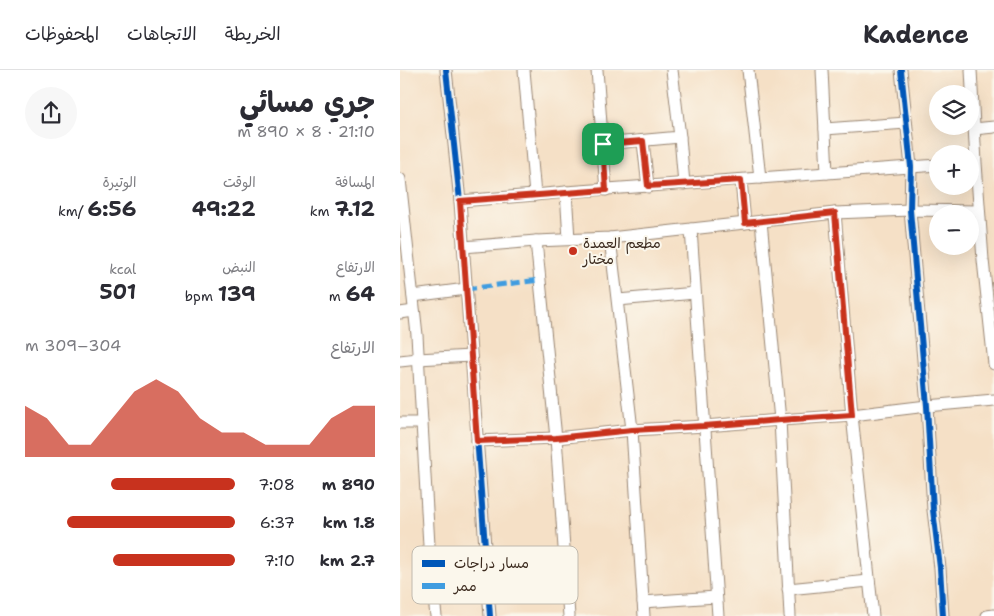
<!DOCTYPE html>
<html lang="ar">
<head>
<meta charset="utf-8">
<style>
	body { margin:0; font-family:"Shantell Sans","Playpen Sans Arabic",sans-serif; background:#f7f7f7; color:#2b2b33; direction:rtl; height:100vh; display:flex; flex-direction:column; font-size:19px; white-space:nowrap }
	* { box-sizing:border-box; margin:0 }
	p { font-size:16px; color:#7c7c81 }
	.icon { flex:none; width:28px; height:28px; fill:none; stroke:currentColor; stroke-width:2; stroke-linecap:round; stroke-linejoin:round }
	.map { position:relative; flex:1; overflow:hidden; direction:ltr }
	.details { display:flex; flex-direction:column; background:#fff; width:400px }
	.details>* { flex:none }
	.buttons { position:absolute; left:529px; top:15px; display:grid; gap:10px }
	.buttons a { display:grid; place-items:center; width:50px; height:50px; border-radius:50%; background:#fff; box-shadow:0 5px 20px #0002; font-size:25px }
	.pin { position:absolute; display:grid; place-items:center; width:42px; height:42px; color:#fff; margin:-21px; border-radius:10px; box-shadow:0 2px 8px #0006 }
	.round { display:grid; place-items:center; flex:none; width:52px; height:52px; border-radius:26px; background:#f7f7f7 }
	.head { display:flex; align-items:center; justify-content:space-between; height:85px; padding:0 25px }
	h1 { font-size:28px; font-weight:700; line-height:38px }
	.stats { display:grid; grid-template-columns:repeat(3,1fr); gap:8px; height:85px; padding:5px 25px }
	.stats div { display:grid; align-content:center }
	.stats b { font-size:21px; font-weight:700 }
	.stats small { font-size:14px; font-weight:400 }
	.stats p { font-size:14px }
	.chart { height:140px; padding:10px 25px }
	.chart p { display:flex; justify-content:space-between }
	.chart svg { width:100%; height:90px; margin-top:5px; fill:#c8321e; opacity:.7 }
	ul { padding:0 25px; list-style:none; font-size:16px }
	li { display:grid; grid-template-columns:80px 60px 1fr; align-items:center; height:38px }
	li i { height:12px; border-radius:6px; background:#c8321e }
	header { display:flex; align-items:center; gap:30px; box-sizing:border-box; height:70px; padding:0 25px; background:#fff; border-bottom:1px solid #e1e1e2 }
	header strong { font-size:24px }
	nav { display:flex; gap:28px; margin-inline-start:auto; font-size:18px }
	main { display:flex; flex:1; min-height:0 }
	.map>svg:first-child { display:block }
</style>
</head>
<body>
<header>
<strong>Kadence</strong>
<nav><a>الخريطة</a><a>الاتجاهات</a><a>المحفوظات</a></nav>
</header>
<main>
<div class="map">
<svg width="594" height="546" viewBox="0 0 594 546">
	<rect width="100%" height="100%" fill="#fbf7ec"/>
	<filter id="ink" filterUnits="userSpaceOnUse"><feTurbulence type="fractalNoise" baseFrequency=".02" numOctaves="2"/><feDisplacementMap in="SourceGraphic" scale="10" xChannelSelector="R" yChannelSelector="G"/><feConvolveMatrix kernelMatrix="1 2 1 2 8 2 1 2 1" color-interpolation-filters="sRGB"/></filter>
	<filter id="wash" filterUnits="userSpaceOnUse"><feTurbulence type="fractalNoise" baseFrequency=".0096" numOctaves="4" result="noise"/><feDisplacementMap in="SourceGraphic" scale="20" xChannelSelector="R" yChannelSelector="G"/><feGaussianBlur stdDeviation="1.12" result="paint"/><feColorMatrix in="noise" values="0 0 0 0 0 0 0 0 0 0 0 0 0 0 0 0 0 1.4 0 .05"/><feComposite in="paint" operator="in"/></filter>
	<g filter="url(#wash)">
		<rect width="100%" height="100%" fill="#f5e0c6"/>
	</g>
	<g filter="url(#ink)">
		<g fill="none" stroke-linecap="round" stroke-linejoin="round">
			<defs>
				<g id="minor">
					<polyline points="46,0 60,131 90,546"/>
					<polyline points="124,0 135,125 166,122 169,169"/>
					<polyline points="197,0 206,120"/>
					<polyline points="348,0 360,108"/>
					<polyline points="422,0 427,103 538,95"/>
					<polyline points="501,0 511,97 510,140 527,336 533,440 540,498 543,546"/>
					<polyline points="571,0 576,93 583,190 594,294"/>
					<polyline points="425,59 506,53"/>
					<polyline points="574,59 594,57"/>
					<polyline points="280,67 284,114"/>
					<polyline points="243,71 248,117"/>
					<polyline points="203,74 280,67 272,0"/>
					<polyline points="0,109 17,265 30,493 36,546"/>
					<polyline points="341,110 345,153"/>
					<polyline points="166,122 427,103"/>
					<polyline points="60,131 135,125"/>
					<polyline points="435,143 452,345 473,546"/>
					<polyline points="361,151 380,350 390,546"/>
					<polyline points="291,159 318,546"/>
					<polyline points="210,168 232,360 244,546"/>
					<polyline points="136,171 156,368 169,546"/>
					<polyline points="63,177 136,171 210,168 435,143 510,140 579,141"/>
					<polyline points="13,226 66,219"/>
					<polyline points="218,230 295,223"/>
					<polyline points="0,243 14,241"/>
					<polyline points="0,291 18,289 71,286"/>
					<polyline points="0,353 22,353"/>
					<polyline points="77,371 156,368 232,360 305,356 380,350 452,345 527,336 594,330"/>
					<polyline points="30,493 86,486"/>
					<polyline points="388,519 469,511"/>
					<polyline points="89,524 167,517"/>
					<polyline points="243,532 316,527"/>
					<polyline points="587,546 594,545"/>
				</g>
			</defs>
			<use href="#minor" stroke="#988572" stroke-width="13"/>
			<use href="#minor" stroke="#fff" stroke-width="11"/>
			<polyline stroke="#3f9ce0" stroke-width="5" stroke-dasharray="10 5" stroke-linecap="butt" points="66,219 139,210"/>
			<defs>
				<g id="cycleway">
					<polyline points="46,0 60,131 90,546"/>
					<polyline points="501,0 511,97 510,140 527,336 533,440 540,498 543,546"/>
				</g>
			</defs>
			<use href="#cycleway" stroke="#fbf7ec" stroke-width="9"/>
			<use href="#cycleway" stroke="#0057b8" stroke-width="6"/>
		</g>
	</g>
	<g fill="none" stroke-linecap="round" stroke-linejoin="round" filter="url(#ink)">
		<defs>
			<polygon id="route" points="243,71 248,116 341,110 345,153 435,143 452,345 380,350 304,356 232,360 156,368 77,371 60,131 206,120 203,74"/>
		</defs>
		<use href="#route" stroke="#fff" stroke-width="10"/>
		<use href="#route" stroke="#c8321e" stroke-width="6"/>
	</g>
	<circle fill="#c8321e" stroke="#fbf7ec" stroke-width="2" cx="173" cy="181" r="5"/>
	<g text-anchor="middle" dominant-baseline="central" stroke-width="4" stroke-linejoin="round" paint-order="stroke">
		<g font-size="14" fill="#3b2a1e" stroke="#fbf7ec" text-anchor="start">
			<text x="183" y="173">مطعم العمدة<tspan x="183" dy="16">مختار</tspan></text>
		</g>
	</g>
	<rect x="12" y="476" width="166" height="58" rx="8" fill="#fbf7ec" stroke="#c1baae" stroke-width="1"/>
	<rect x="22" y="490" width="23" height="7" fill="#0057b8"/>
	<rect x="22" y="513" width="23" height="6" fill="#3f9ce0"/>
	<g font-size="14" fill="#3b2a1e">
		<text x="54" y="498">مسار دراجات</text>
		<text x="54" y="521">ممر</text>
	</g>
</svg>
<div class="buttons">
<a><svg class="icon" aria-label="layers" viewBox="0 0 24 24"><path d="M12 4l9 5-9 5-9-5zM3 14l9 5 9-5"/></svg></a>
<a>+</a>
<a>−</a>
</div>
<div class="pin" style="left:203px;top:74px;background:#1e9e55"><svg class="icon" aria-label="arrive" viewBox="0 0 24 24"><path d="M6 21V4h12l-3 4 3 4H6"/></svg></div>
</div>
<section class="details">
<div class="head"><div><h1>جري مسائي</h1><p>21:10 · 8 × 890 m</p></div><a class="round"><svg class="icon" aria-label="share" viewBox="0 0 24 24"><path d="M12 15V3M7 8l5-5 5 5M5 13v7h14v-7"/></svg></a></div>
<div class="stats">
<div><p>المسافة</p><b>7.12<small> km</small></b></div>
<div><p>الوقت</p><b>49:22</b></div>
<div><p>الوتيرة</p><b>6:56<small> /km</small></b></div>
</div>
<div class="stats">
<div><p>الارتفاع</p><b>64<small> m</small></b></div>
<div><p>النبض</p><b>139<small> bpm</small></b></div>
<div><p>kcal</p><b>501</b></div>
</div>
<div class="chart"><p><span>الارتفاع</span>304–309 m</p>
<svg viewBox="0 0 160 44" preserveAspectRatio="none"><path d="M0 44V19L10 25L20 38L30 38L40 25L50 12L60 6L70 12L80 25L90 32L100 32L110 38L120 38L130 38L140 25L150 19L160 19V44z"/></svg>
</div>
<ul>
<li><b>890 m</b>7:08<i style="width:59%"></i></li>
<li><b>1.8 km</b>6:37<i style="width:80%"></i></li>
<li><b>2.7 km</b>7:10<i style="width:58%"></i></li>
</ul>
</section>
</main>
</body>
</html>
